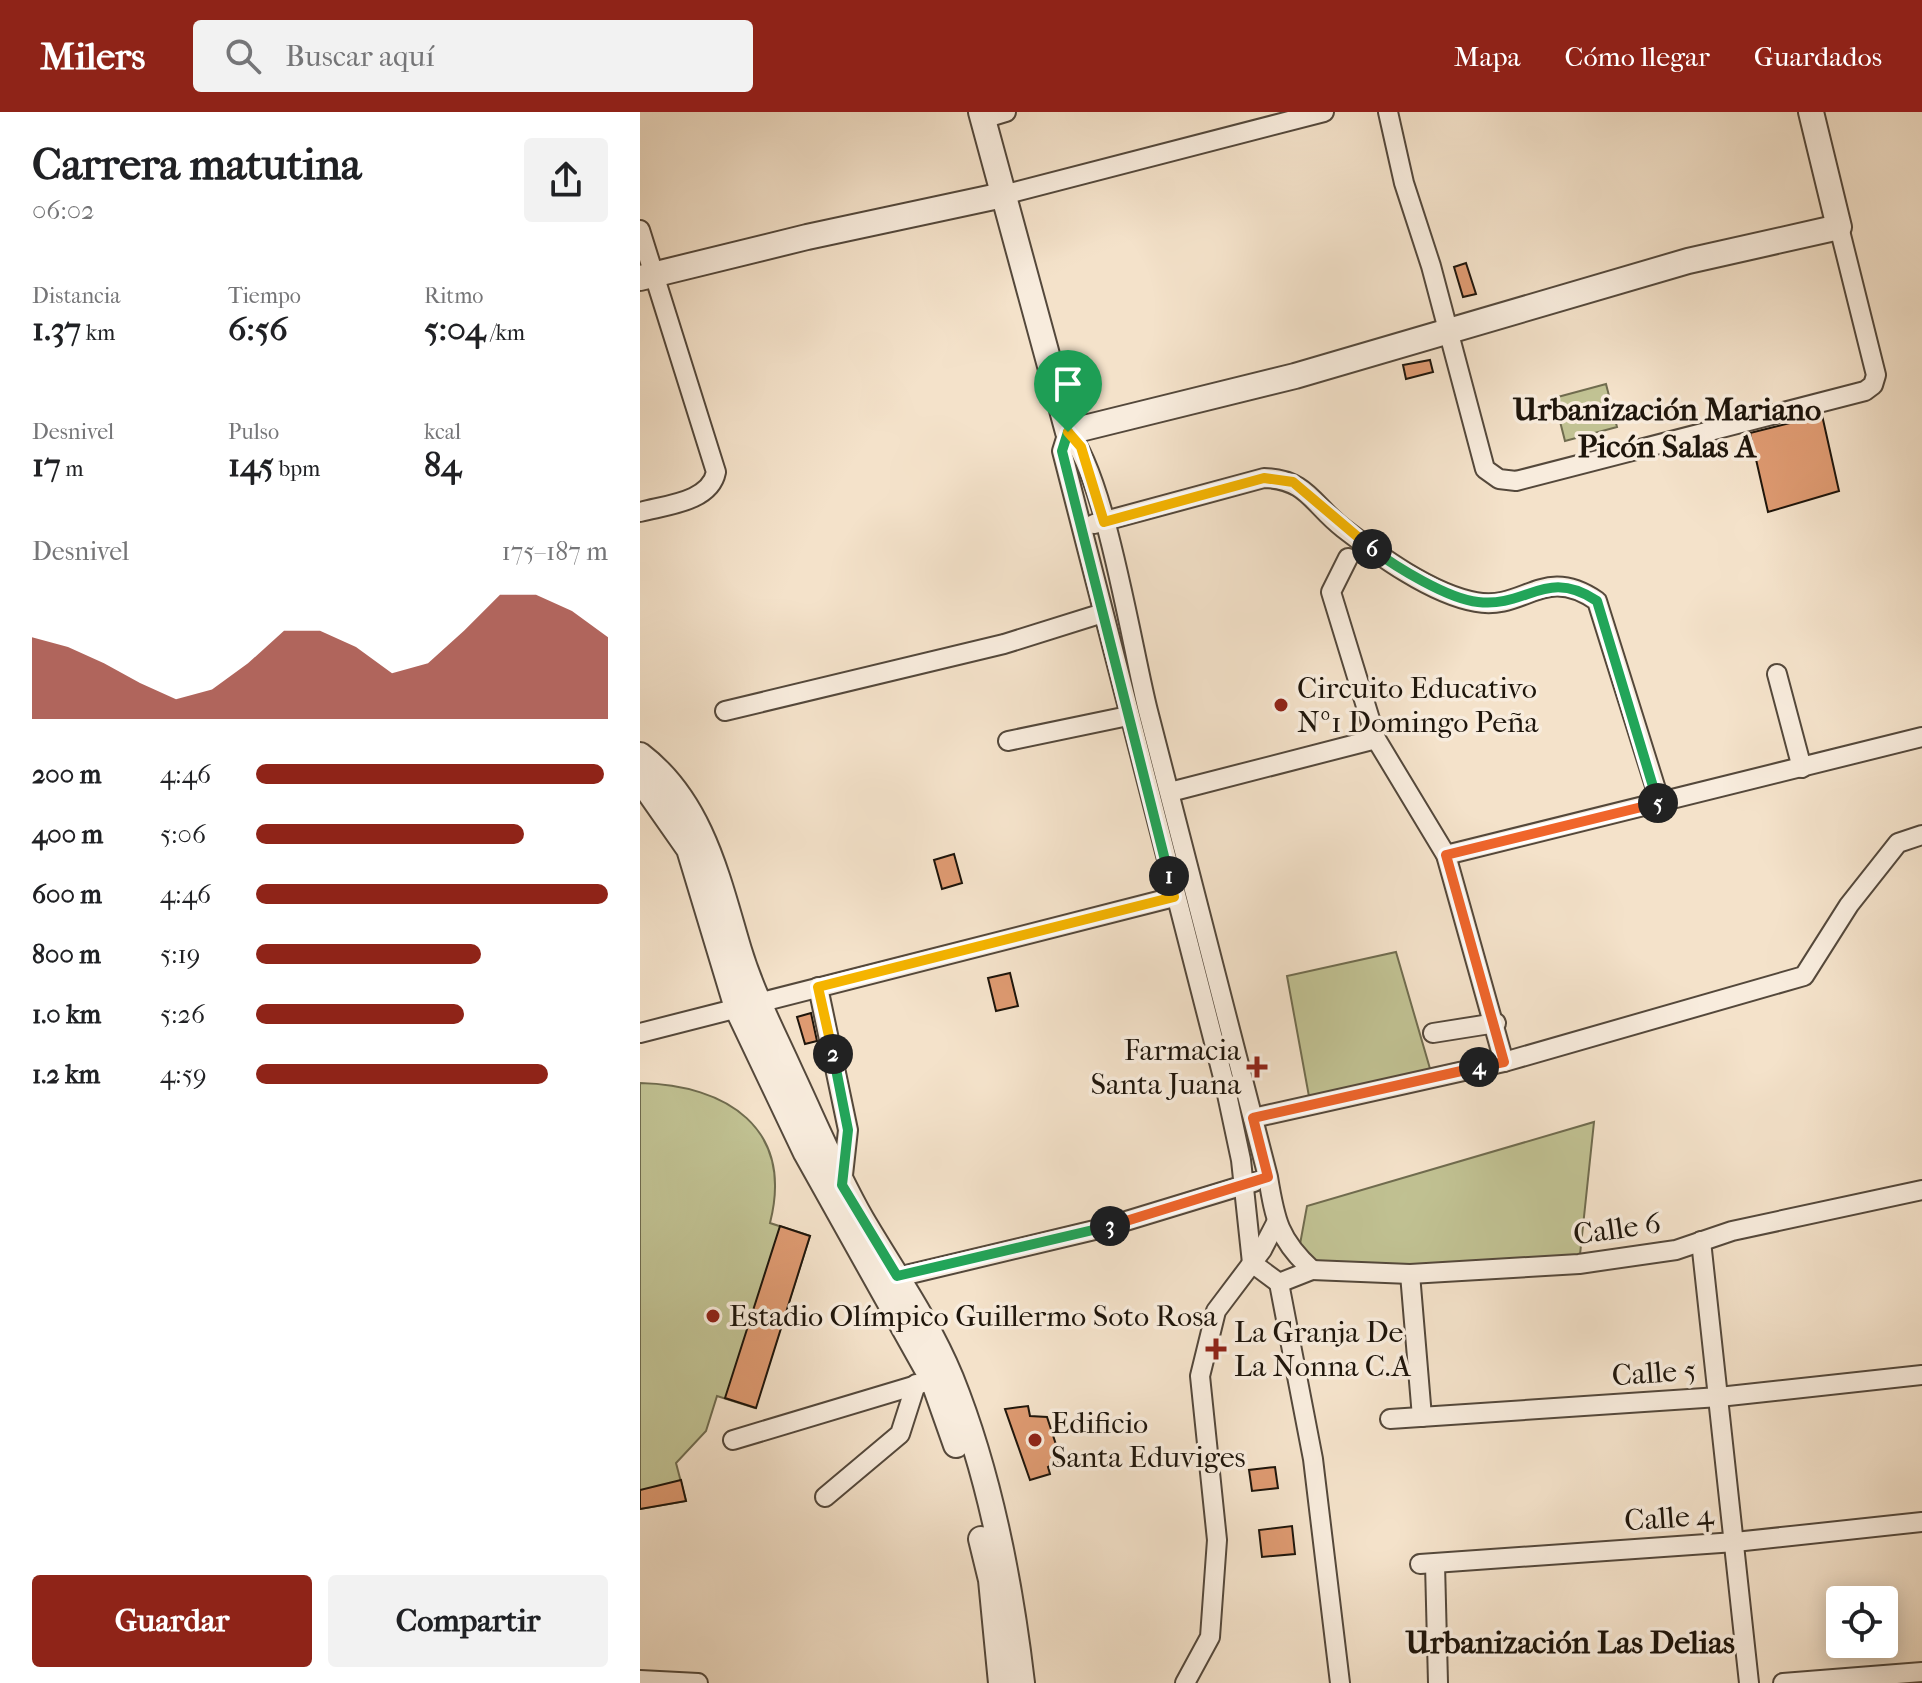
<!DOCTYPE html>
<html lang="es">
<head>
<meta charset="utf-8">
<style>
	body { margin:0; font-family:"IM FELL French Canon",serif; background:#f2f2f2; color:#202124; height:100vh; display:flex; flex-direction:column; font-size:30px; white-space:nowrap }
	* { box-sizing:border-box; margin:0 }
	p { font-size:26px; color:#757577 }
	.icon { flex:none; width:44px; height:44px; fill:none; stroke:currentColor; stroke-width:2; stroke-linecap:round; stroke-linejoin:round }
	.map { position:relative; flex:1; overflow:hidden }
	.details { display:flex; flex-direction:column; background:#fff; width:640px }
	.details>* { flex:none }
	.buttons { position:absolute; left:1186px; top:1474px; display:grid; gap:16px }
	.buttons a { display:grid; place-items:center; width:72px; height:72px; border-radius:8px; background:#fff; box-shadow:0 4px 20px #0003; font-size:40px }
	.pin { position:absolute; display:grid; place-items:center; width:68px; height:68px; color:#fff; margin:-82px -34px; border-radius:50% 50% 50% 0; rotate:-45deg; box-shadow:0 0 8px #0007 }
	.pin .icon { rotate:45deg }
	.km { position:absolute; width:40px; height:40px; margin:-20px; border-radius:50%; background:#222; color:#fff; font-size:22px; line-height:40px; text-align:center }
	.round { display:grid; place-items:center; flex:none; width:84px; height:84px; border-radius:8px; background:#f2f2f2 }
	.head { display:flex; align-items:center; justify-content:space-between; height:136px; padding:0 32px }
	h1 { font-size:44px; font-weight:700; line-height:60px }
	.stats { display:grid; grid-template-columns:repeat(3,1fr); gap:12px; height:136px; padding:8px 32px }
	.stats div { display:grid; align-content:center }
	.stats b { font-size:34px; font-weight:700 }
	.stats small { font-size:22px; font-weight:400 }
	.stats p { font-size:22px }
	.chart { height:224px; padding:16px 32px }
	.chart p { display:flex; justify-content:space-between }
	.chart svg { width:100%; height:144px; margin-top:8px; fill:#8f2418; opacity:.7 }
	.button { display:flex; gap:16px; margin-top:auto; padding:16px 32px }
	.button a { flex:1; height:92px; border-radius:8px; background:#8f2418; color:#fff; font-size:32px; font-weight:700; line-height:92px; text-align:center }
	.button a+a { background:#f2f2f2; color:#202124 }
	ul { padding:0 32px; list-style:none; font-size:26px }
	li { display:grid; grid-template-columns:128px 96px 1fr; align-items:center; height:60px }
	li i { height:20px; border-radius:10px; background:#8f2418 }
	header { display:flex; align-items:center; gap:48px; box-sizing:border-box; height:112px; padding:0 40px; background:#8f2418; color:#fff }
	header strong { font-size:38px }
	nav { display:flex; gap:44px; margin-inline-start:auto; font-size:28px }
	.search { width:560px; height:72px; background:#f2f2f2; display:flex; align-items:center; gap:20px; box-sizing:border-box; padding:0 28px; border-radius:8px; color:#757577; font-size:30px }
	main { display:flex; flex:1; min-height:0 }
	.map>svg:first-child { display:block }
</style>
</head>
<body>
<header>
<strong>Milers</strong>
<div class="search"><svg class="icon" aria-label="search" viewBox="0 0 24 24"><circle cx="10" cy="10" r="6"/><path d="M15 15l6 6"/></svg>Buscar aquí</div>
<nav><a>Mapa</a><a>Cómo llegar</a><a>Guardados</a></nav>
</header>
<main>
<section class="details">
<div class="head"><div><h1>Carrera matutina</h1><p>06:02</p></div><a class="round"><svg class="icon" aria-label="share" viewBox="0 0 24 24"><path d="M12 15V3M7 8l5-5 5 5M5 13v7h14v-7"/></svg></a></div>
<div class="stats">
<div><p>Distancia</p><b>1.37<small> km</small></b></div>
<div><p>Tiempo</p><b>6:56</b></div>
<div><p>Ritmo</p><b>5:04<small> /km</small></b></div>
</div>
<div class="stats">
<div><p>Desnivel</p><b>17<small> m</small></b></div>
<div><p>Pulso</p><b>145<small> bpm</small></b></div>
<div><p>kcal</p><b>84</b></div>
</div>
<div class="chart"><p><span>Desnivel</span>175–187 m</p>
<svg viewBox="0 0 160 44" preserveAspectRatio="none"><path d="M0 44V19L10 22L20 27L30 33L40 38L50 35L60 27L70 17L80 17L90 22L100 30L110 27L120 17L130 6L140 6L150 11L160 19V44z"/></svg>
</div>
<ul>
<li><b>200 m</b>4:46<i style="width:99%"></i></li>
<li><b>400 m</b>5:06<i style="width:76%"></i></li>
<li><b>600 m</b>4:46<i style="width:100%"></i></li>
<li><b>800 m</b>5:19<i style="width:64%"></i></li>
<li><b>1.0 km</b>5:26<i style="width:59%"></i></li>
<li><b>1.2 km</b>4:59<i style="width:83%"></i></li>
</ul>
<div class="button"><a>Guardar</a><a>Compartir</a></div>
</section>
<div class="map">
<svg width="1282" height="1571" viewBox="0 0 1282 1571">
	<rect width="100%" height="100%" fill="#f4e2ca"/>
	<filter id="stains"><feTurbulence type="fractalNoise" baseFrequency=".0025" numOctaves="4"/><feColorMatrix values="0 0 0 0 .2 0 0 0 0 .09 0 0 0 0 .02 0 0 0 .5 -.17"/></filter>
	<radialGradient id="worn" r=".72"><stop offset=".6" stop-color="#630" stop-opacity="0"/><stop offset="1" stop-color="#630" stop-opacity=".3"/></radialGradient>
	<g fill="#c1c293" stroke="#706c4f" stroke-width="2">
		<polygon points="966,272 977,315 925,329 914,286"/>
		<polygon points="756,840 791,960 670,990 647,864"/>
		<path d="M0,971C87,973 154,1016 130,1111L170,1124L115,1296L77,1284L66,1319L36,1351L46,1389L0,1397Z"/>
		<polygon points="954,1010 939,1152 656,1154 667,1094"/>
	</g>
	<g fill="#de9a71" stroke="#1e150b" stroke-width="2">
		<polygon points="826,151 836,182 823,185 814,155"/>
		<polygon points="790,248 793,260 766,267 763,253"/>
		<polygon points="1182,303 1199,379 1128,400 1110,321"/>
		<polygon points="314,742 322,771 302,777 294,748"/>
		<polygon points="370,861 378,894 356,899 348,866"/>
		<polygon points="171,901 177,929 165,932 157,905"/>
		<polygon points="140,1114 170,1124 116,1296 85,1286"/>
		<polygon points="388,1294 390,1304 407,1305 421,1348 408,1355 410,1362 390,1368 365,1297"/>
		<polygon points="635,1355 638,1376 612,1379 609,1358"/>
		<polygon points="41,1368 46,1389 0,1397 0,1378"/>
		<polygon points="652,1414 655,1442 622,1445 619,1418"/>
	</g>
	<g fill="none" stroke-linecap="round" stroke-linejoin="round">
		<defs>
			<g id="minor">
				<polyline points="748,0 764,71 791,154 845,357 859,367 876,369 1225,279 1233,273 1236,263 1199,115"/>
				<polyline points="343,7 366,0"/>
				<polyline points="363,83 684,0"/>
				<path d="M0,118L76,360C70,390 26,393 0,400"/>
				<polyline points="428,320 422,339 585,973 601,1048 612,1151 639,1171 672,1158"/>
				<path d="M428,320C465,362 492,536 508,599C547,755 588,910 628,1065C635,1108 639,1128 672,1158"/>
				<path d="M454,412L624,366C667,367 673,393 703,416C738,443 791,482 836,490C885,499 903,452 957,489L1020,690"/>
				<polyline points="708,446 691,480 736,627 806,743 864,950"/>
				<polyline points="1137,562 1162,656"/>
				<polyline points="85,599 364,532 463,501"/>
				<polyline points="368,629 488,604"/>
				<polyline points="530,680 736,627"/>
				<polyline points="806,743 1282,625"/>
				<polyline points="178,875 208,1018 202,1072"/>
				<polyline points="0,921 534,785"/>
				<polyline points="793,921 856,911"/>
				<polyline points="613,1006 864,950 1164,864 1209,793 1258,731 1282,723"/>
				<polyline points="1061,1129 1109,1571"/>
				<polyline points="672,1158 770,1162 939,1152 1036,1138 1092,1119 1282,1078"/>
				<polyline points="770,1162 782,1305"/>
				<polyline points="245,1168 463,1116 614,1070"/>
				<polyline points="639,1171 673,1347 700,1571"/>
				<polyline points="750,1307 1079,1285 1282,1263"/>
				<polyline points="93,1328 293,1268"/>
				<polyline points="185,1385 260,1322 276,1272"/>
				<polyline points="780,1452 1095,1430 1282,1410"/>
				<polyline points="795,1452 798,1571"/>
				<polyline points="0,1568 58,1571"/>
				<polyline points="545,1571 570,1525 577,1428 560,1264 576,1199 622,1138 636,1111"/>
				<polyline points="1143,1571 1282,1560"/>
			</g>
			<g id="tertiary">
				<polyline points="341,0 428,320 655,264 1048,149 1199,115 1171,0"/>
				<polyline points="0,166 167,125 363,83"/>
				<path d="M0,643C62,690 78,768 99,838C112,881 133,921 151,961C174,1010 195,1061 222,1108C252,1159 288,1210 311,1266C350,1363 370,1468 382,1571"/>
				<polyline points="0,667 49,737 97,896 166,1041 293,1268 316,1333"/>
				<polyline points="341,1427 351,1468 361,1571"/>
			</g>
		</defs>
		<use href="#minor" stroke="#54483b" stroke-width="22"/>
		<use href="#tertiary" stroke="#54483b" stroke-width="28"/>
		<use href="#minor" stroke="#f8ecdd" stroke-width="18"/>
		<use href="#tertiary" stroke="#f8ecdd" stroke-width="24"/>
	</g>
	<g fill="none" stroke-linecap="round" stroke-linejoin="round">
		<defs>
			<polyline id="split-1" points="428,320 422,339 529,764"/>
			<polyline id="split-2" points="193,942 178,875 534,785 529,764"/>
			<polyline id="split-3" points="193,942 208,1018 202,1073 257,1164 470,1114"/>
			<polyline id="split-4" points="470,1114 628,1065 613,1006 839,955"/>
			<polyline id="split-5" points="839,955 864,950 806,743 1018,691"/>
			<path id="split-6" d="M732,437C756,455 808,487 838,490C887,496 906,455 957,489L1018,691"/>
			<polyline id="split-7" points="428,320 441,335 464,410 624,366 653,370 732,437"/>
		</defs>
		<use href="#split-1" stroke="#fff" stroke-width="16"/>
		<use href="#split-2" stroke="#fff" stroke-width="16"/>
		<use href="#split-3" stroke="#fff" stroke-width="16"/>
		<use href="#split-4" stroke="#fff" stroke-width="16"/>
		<use href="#split-5" stroke="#fff" stroke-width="16"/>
		<use href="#split-6" stroke="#fff" stroke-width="16"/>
		<use href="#split-7" stroke="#fff" stroke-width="16"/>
		<use href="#split-1" stroke="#22a559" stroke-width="10"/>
		<use href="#split-2" stroke="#f5b400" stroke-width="10"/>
		<use href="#split-3" stroke="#22a559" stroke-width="10"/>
		<use href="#split-4" stroke="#f0652b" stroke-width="10"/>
		<use href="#split-5" stroke="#f0652b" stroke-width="10"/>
		<use href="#split-6" stroke="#22a559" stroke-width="10"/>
		<use href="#split-7" stroke="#f5b400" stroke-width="10"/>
	</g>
	<g fill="#8f2418" stroke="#f8ecdd" stroke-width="3">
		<circle cx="641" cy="593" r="8"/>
		<path d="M613 943h8v8h8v8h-8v8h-8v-8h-8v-8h8z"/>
		<circle cx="73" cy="1204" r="8"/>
		<path d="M572 1225h8v8h8v8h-8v8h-8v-8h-8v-8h8z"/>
		<circle cx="395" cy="1328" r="8"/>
	</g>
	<g text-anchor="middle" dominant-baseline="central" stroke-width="7" stroke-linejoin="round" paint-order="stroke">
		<g font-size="30" fill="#1e150b" stroke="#f8ecdd" text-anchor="start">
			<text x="657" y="576">Circuito Educativo<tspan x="657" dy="34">Nº1 Domingo Peña</tspan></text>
			<text x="601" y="938" text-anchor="end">Farmacia<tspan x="601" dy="34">Santa Juana</tspan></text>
			<text x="89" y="1204">Estadio Olímpico Guillermo Soto Rosa</text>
			<text x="594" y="1220">La Granja De<tspan x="594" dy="34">La Nonna C.A</tspan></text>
			<text x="411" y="1311">Edificio<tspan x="411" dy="34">Santa Eduviges</tspan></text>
		</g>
		<g font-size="30" fill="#1e150b" stroke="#f8ecdd">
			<text transform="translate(977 1117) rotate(-8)">Calle 6</text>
			<text transform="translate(1014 1261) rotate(-4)">Calle 5</text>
			<text transform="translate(1029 1406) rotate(-4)">Calle 4</text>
		</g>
		<g font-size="32" font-weight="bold" fill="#1e150b" stroke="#f8ecdd">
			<text x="1027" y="297">Urbanización Mariano<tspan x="1027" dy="37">Picón Salas A</tspan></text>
			<text x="930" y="1530">Urbanización Las Delias</text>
		</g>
	</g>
	<rect width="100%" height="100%" filter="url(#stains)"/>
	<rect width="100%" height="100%" fill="url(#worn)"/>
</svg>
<div class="buttons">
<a><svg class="icon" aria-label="locate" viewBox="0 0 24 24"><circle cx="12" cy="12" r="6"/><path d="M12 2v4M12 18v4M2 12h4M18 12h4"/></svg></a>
</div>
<div class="pin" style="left:428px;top:320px;background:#1e9e55"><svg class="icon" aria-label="arrive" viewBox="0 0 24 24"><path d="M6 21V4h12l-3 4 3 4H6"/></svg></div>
<b class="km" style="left:529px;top:764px">1</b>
<b class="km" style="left:193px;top:942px">2</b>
<b class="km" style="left:470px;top:1114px">3</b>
<b class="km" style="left:839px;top:955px">4</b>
<b class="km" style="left:1018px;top:691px">5</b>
<b class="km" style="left:732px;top:437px">6</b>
</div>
</main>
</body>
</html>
